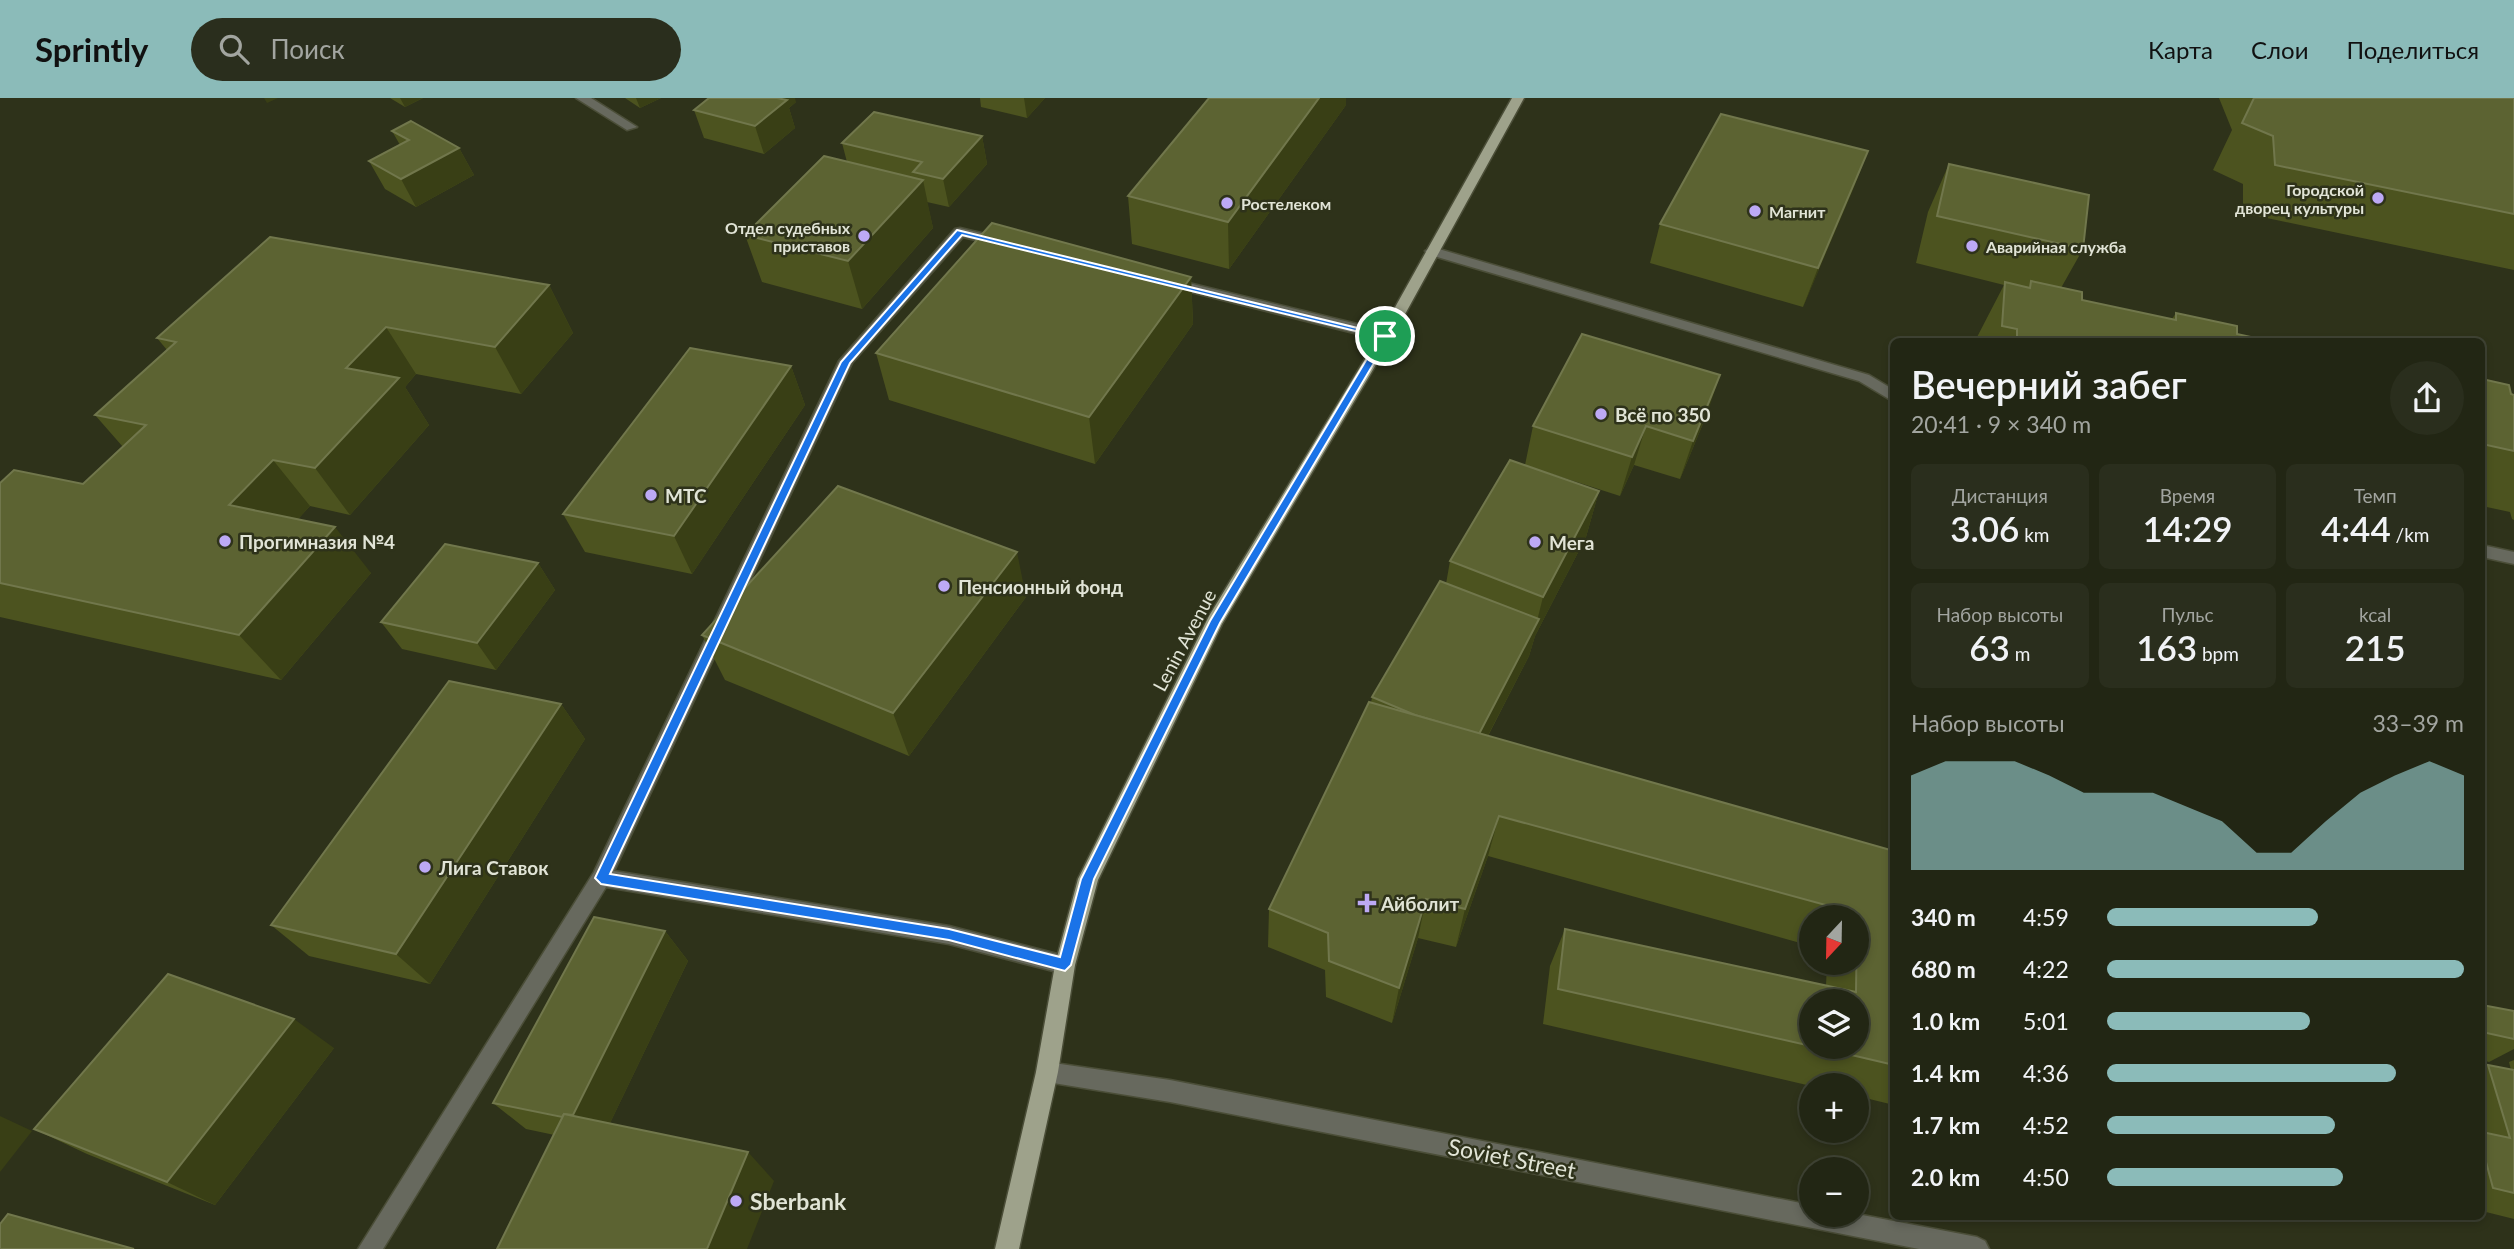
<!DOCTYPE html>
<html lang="ru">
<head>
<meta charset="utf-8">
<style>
	body { margin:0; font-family:Lato,sans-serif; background:#2a2e1d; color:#f1f3f6; height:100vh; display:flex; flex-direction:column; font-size:26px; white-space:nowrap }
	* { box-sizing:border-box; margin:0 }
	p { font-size:23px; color:#a2a5a0 }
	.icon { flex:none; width:38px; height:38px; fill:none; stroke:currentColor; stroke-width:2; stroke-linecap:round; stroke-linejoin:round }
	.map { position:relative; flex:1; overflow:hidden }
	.details { position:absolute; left:1890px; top:240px; width:595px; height:882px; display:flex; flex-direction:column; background:#222614; border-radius:10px; box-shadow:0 4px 10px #0003,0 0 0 2px #3f4334 }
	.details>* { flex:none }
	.needle { width:46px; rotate:202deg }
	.controls { position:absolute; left:1799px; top:807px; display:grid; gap:14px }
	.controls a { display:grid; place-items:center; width:70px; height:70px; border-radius:50%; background:#222614; box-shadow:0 4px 10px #0003,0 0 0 2px #3f4334; font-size:35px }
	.pin { position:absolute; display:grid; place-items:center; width:60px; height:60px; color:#fff; margin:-30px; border:4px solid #fff; border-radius:50%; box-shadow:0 2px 7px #0007 }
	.round { display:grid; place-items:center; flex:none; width:74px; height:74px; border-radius:37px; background:#2a2e1d }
	.overview { display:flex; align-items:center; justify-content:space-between; height:119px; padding:0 21px }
	h1 { font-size:38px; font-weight:600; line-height:52px }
	.figures { display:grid; grid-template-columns:repeat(3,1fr); gap:10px; height:119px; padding:7px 21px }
	.figures div { display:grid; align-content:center; border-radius:10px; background:#2a2e1d; text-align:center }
	.figures b { font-size:35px; font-weight:600 }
	.figures small { font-size:19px; font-weight:400 }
	.figures p { font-size:19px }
	.chart { height:196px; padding:14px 21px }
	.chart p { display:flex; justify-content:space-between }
	.chart svg { width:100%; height:126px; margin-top:7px; fill:#8bbbb9; opacity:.7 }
	ul { padding:0 21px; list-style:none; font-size:23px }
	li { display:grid; grid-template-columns:112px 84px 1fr; align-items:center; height:52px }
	li i { height:18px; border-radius:9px; background:#8bbbb9 }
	header { display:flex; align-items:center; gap:42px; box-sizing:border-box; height:98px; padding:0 35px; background:#8bbbb9; color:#111 }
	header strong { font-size:33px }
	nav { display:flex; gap:38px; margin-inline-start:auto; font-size:24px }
	.search { width:490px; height:63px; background:#2a2e1d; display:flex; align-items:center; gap:18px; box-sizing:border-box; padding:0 24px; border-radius:38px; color:#a2a5a0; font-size:26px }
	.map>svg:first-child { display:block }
</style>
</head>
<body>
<header>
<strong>Sprintly</strong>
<div class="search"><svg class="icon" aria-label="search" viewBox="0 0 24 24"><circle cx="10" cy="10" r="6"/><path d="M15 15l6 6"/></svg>Поиск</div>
<nav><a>Карта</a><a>Слои</a><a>Поделиться</a></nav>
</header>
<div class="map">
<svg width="2514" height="1151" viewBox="0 0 2514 1151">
	<rect width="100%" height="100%" fill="#2e321a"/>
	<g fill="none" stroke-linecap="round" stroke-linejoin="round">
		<defs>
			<g id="minor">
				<polygon points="576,0 591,0 637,29 627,32"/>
				<polygon points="960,130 1006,141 1008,144 1001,148 963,139 852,265 614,773 949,828 1065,858 1072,860 1075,867 1072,874 1065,876 949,846 606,789 383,1151 358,1151 594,774 839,263 955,131"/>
				<polygon points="1432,149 1869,277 1894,292 1894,304 1859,283 1427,156 1425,153"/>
				<polygon points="1168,180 1386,233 1393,238 1386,243 1163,187 1163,181"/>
				<polygon points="2482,447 2514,454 2514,466 2482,459"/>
				<polygon points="1047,964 1170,982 1811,1107 1811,1116 1857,1116 1977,1139 1985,1143 1989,1151 1919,1151 1170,1004 1047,984 1039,981 1036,974 1039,967"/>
			</g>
			<polygon id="major" points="1512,0 1524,0 1393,238 1222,526 1098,782 1075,867 1058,974 1019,1151 995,1151 1036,974 1055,867 1078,781 1209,518 1379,238"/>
		</defs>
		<use href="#minor" stroke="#4b4e38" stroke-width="3"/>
		<use href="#major" stroke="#4b4e38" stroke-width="3"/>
		<use href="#minor" fill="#67695e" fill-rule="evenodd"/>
		<use href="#major" fill="#9ea28b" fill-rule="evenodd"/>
	</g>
	<g fill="#4c531f">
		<polygon points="390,0 423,0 405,9"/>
		<polygon points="625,0 661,0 640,10"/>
		<polygon points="980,0 1045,0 1027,20 981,9"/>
		<polygon points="2219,0 2514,0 2514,172 2243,115 2243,86 2213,72 2232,32"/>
		<polygon points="796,4 789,10 795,30 764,56 704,40 694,12"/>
		<polygon points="1346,7 1229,171 1132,146 1128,98"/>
		<polygon points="392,33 459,50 474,77 416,109 385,91 369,63 400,47"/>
		<polygon points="982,38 987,66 949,109 927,104 933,130 862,211 762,184 745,137 847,64 842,45"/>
		<polygon points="1868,53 1803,209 1650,165 1660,126"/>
		<polygon points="1949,66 2083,151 2061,190 2082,202 2172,221 2176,215 2237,236 2269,243 1975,243 2004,187 1916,165 1928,114"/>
		<polygon points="1191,179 1193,226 1095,366 889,302 876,255"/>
		<polygon points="549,187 573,235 521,296 416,276 405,289 429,327 350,417 310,408 298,421 371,475 281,582 0,519 0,385 83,386 123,349 95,317 167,252 157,240"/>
		<polygon points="791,268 805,307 692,476 585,454 563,416"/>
		<polygon points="2482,281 2514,297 2514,422 2512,421 2510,414 2482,408"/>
		<polygon points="1707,316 1680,381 1634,367 1620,398 1527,368 1599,393 1586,439 1535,538 1529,558 1488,638 1894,753 1894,1007 1857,998 1857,987 1811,988 1543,926 1550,868 1565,831 1826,888 1827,864 1857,864 1857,819 1811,819 1811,848 1488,758 1456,849 1418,840 1392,925 1326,899 1325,872 1268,849 1269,811 1371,605 1372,599 1446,486 1450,463 1525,367 1533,328"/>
		<polygon points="538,465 555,492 496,572 402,551 381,524"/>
		<polygon points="1026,499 909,658 725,582 702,537"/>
		<polygon points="561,606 585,641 430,886 309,858 271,827"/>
		<polygon points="665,833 688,863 610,1025 774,1083 526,1031 493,1005"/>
		<polygon points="2482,907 2514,913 2514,951 2489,964 2482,962"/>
		<polygon points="334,950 215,1107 87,1056 34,1031"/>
		<polygon points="2514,962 2514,1121 2482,1113 2482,971 2488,967 2511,972 2509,964"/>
	</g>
	<g fill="#393f15">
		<polygon points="264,0 278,0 267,5"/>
		<polygon points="400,0 423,0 405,9"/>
		<polygon points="636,0 661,0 640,10"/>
		<polygon points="765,0 795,0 796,4 789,10 795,30 764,56 755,28"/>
		<polygon points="1024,0 1045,0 1027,20"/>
		<polygon points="1319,0 1346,0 1346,7 1229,171 1228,124"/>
		<polygon points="982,38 987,66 949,109 943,81"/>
		<polygon points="459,50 474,77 416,109 401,81"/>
		<polygon points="1868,53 1853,92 1803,209 1818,170"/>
		<polygon points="923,82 933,130 862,211 848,163"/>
		<polygon points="1191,179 1193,226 1095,366 1089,319"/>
		<polygon points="549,187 573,235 521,296 495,249"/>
		<polygon points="386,229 416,276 405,289 429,327 350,417 315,370 346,270"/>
		<polygon points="791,268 805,307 692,476 674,438"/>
		<polygon points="1720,277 1707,316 1680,381 1693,343"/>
		<polygon points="1646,328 1634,367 1620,398 1632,359"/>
		<polygon points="273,362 310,408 269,453 229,407"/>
		<polygon points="1599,393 1586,439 1535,538 1529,558 1467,678 1475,643 1536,527 1543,499"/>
		<polygon points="335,429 371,475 281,582 239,537"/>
		<polygon points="1017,454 1026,499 909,658 893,615"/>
		<polygon points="538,465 555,492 496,572 477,545"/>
		<polygon points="561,606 585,641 430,886 396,856"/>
		<polygon points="1499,718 1488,758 1456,849 1465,811"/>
		<polygon points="1426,801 1418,840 1392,925 1399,890"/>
		<polygon points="665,833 688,863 600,1046 571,1021"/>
		<polygon points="294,921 334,950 215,1107 167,1084"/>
		<polygon points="0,1018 32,1033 0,1074"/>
		<polygon points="748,1054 774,1083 747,1151 707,1151"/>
	</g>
	<g fill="#5c6332" stroke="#71774c" stroke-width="2">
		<polygon points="709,0 777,0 787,2 755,28 694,12"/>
		<polygon points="1209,0 1319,0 1228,124 1128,98"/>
		<polygon points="2254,0 2514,0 2514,116 2275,67 2273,38 2242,25"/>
		<polygon points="874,14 982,38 943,81 913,74 922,64 842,45"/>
		<polygon points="1721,16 1868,53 1818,170 1660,126"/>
		<polygon points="411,23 459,50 401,81 369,63 409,42 392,33"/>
		<polygon points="824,58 923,82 848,163 745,137"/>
		<polygon points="1949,66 2089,97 2083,151 1937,118"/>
		<polygon points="992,125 1191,179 1089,319 876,255"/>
		<polygon points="270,139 549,187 495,249 386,229 346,270 399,280 315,370 273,362 229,407 335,429 239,537 0,485 0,385 14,372 83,386 146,327 95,317 176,244 157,240"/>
		<polygon points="2031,183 2082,194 2082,202 2176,222 2176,215 2237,228 2237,236 2269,243 2027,243 2017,241 2017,231 2002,228 2005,184 2030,190"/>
		<polygon points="1582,236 1720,277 1693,343 1646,328 1632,359 1533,328"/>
		<polygon points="2289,240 2302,243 2289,243"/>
		<polygon points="690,250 791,268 674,438 563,416"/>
		<polygon points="2482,281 2509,287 2511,296 2514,297 2514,353 2482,346"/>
		<polygon points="1510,362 1599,393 1543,499 1450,463"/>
		<polygon points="838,388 1017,454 893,615 702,537"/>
		<polygon points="445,446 538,465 477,545 381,524"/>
		<polygon points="1440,483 1539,521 1479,636 1415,617 1372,599"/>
		<polygon points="449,583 561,606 396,856 271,827"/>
		<polygon points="1369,604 1894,753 1894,967 1813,948 1857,948 1857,903 1811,903 1811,948 1558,891 1565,831 1856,894 1857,819 1855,819 1855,815 1499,718 1465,811 1426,801 1399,890 1329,863 1328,835 1269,811"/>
		<polygon points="594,819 665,833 573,1017 564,1016 562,1019 493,1005"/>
		<polygon points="168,876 294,921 167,1084 34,1031"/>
		<polygon points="2482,907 2514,913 2514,941 2482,934"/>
		<polygon points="2488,967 2514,972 2514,1095 2493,1090 2482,1049 2482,1034 2510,1040"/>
		<polygon points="564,1016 748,1054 707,1151 497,1151"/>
		<polygon points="8,1116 134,1151 0,1151 0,1126"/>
	</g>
	<path fill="#1a73e8" stroke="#fff" stroke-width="2" fill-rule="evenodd" d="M957,132L1390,238L1220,525L1094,781L1071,867L1065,873L949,842L601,786L595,780L841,264ZM962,137L1380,239L1210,523L1081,781L1060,859L949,831L610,776L850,265Z"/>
	<g fill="#bda9f5" stroke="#2e321a" stroke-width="2.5">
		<circle cx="2378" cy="100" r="7"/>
		<circle cx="1227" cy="105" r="7"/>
		<circle cx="1755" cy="113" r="7"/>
		<circle cx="864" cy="138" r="7"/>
		<circle cx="1972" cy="148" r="7"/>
		<circle cx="1601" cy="316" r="7"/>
		<circle cx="651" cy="397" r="7"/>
		<circle cx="225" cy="443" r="7"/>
		<circle cx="1535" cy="444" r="7"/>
		<circle cx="944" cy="488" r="7"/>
		<circle cx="425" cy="769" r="7"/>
		<path d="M1363.5 794.5h7v7h7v7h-7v7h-7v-7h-7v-7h7z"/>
		<circle cx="736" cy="1103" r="7"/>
	</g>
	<g text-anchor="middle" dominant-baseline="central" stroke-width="5" stroke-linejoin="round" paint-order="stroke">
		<g font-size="16" font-weight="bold" fill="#e1e4d6" stroke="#2e321a" text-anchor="start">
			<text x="2364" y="91" text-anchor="end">Городской<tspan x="2364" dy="18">дворец культуры</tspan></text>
			<text x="1241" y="105">Ростелеком</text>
			<text x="1769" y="113">Магнит</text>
			<text x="850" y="129" text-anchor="end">Отдел судебных<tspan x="850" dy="18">приставов</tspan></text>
			<text x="1986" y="148">Аварийная служба</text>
		</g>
		<g font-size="19" font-weight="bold" fill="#e1e4d6" stroke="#2e321a" text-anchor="start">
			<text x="1615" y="316">Всё по 350</text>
			<text x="665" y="397">МТС</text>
			<text x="239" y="443">Прогимназия №4</text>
			<text x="1549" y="444">Мега</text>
			<text x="958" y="488">Пенсионный фонд</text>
			<text x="439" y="769">Лига Ставок</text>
			<text x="1381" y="805">Айболит</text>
		</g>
		<g font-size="19" fill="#e1e4d6" stroke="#2e321a">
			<text transform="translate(1184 542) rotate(-62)">Lenin Avenue</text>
		</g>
		<g font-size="23" fill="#e1e4d6" stroke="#2e321a">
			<text transform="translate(1512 1060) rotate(11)">Soviet Street</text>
		</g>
		<g font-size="23" font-weight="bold" fill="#e1e4d6" stroke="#2e321a" text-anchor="start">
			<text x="750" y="1103">Sberbank</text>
		</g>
	</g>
</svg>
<div class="controls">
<a><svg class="needle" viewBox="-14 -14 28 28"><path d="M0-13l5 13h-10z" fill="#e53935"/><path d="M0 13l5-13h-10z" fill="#a2a5a0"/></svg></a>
<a><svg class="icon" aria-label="layers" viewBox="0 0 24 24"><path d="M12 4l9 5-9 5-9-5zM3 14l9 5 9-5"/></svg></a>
<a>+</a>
<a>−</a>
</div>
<div class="pin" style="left:1385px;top:238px;background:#1e9e55"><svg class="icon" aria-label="arrive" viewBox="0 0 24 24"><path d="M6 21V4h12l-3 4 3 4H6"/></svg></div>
<section class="details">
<div class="overview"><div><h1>Вечерний забег</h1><p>20:41 · 9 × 340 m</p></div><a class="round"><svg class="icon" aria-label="share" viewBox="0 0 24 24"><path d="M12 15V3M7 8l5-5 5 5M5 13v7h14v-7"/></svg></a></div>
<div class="figures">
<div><p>Дистанция</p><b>3.06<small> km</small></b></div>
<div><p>Время</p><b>14:29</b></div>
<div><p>Темп</p><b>4:44<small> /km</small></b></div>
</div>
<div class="figures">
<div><p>Набор высоты</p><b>63<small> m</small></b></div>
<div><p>Пульс</p><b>163<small> bpm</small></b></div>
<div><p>kcal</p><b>215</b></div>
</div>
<div class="chart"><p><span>Набор высоты</span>33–39 m</p>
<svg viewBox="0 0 160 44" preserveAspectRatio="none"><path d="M0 44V11L10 6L20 6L30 6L40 11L50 17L60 17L70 17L80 22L90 27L100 38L110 38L120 27L130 17L140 11L150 6L160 11V44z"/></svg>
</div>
<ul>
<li><b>340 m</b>4:59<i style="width:59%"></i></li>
<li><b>680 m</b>4:22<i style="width:100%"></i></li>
<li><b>1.0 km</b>5:01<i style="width:57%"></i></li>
<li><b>1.4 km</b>4:36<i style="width:81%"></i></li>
<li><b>1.7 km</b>4:52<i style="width:64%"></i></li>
<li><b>2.0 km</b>4:50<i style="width:66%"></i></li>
</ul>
</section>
</div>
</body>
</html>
